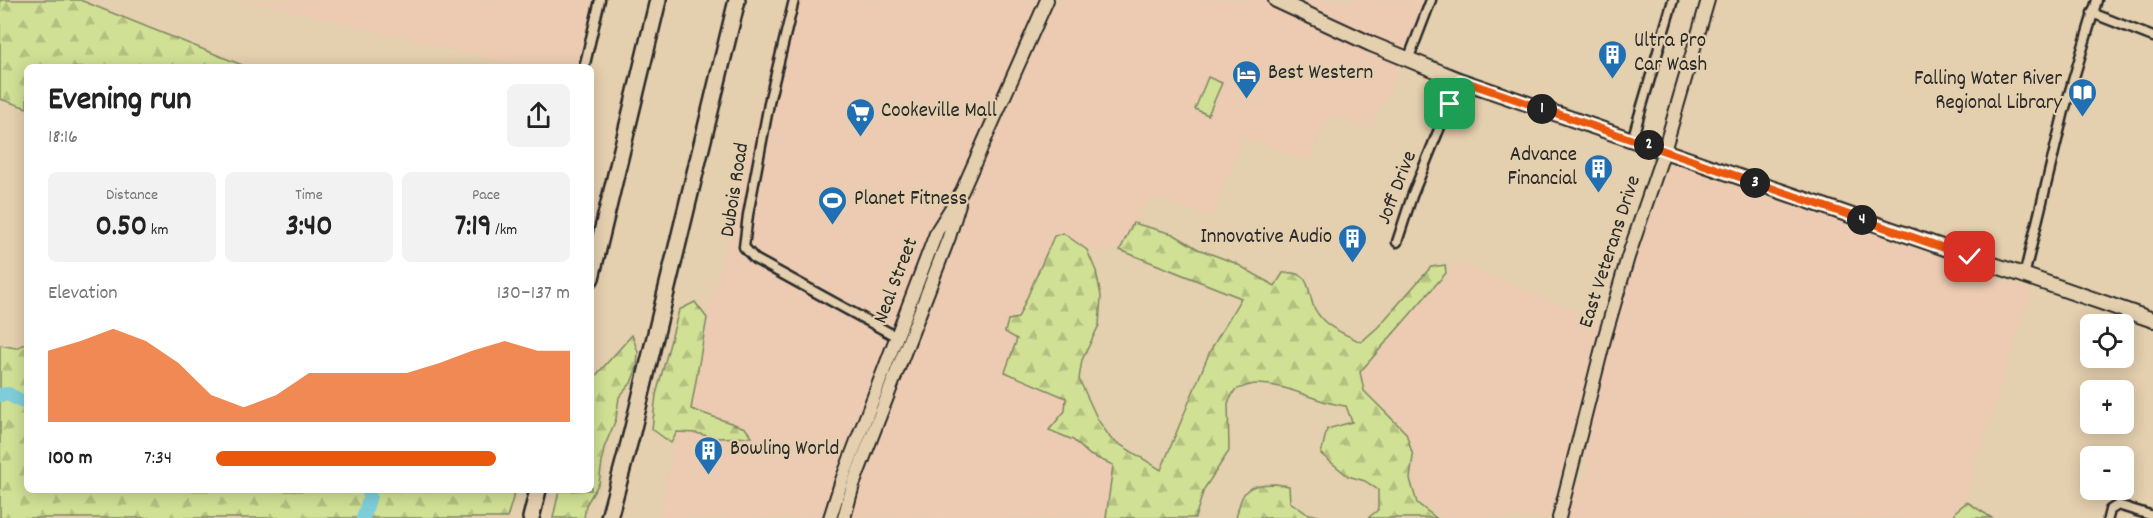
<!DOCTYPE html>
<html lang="en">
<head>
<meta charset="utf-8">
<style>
	body { margin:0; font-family:Dekko,sans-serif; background:#f2f2f2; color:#222; height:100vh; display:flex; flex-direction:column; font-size:22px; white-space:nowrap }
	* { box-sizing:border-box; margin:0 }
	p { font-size:20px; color:#767676 }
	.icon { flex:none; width:33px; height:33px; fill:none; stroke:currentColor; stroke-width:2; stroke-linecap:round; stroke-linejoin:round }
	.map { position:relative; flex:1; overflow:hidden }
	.side { position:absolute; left:24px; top:64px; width:570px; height:429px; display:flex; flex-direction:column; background:#fff; border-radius:9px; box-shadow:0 3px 15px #0003 }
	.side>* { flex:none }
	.buttons { position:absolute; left:2080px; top:314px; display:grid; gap:12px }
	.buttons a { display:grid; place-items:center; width:54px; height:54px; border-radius:9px; background:#fff; box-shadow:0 3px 15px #0003; font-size:30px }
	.pin { position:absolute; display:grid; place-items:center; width:51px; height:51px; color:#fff; margin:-26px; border-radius:12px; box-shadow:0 3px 9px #0006 }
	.km { position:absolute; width:30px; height:30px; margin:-15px; border-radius:50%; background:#222; color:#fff; font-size:16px; line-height:30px; text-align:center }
	.round { display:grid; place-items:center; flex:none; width:63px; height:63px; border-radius:9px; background:#f2f2f2 }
	.summary { display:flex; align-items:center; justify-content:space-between; height:102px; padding:0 24px }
	h1 { font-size:33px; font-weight:800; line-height:45px }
	.figures { display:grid; grid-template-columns:repeat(3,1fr); gap:9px; height:102px; padding:6px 24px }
	.figures div { display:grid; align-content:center; border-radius:9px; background:#f2f2f2; text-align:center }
	.figures b { font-size:30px; font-weight:800 }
	.figures small { font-size:16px; font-weight:400 }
	.figures p { font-size:16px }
	.chart { height:168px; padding:12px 24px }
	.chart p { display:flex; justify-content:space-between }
	.chart svg { width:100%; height:108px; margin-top:6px; fill:#ea580c; opacity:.7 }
	ul { padding:0 24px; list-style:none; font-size:20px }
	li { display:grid; grid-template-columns:96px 72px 1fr; align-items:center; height:45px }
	li i { height:15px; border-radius:8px; background:#ea580c }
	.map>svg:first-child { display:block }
</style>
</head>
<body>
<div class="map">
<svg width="2153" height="518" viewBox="0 0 2153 518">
	<defs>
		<pattern id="grass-tufts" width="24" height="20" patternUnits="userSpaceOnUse" patternTransform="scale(1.5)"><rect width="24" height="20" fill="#d0e094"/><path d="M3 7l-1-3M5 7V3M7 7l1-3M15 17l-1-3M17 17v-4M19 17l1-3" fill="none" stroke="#b3c080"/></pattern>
		<pattern id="forest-firs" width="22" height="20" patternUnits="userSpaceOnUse" patternTransform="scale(1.5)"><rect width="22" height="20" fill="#d0e094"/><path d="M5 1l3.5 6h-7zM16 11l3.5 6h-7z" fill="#b3c080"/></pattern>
	</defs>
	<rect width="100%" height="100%" fill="#e4cfae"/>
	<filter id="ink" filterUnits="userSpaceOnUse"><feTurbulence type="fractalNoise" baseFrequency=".0167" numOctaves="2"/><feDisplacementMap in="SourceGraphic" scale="12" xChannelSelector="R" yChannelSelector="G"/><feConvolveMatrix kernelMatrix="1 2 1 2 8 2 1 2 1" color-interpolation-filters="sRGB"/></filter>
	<g filter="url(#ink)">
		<g fill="#eccbb2">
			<polygon points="247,0 595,0 580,67 530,68"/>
			<polygon points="786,0 1424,0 1410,43 1370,129 1329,115 1307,161 1244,137 1210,216 1151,196 1133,223 1120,250 1087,250 1073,239 1054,236 1018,318 1008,321 1045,388 1066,398 1065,411 1049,430 1073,440 1090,455 1113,465 1106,518 660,518 677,432 696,433 716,438 751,436 713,416 691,409 707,318 734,218 744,167"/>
			<polygon points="1675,165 2032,290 1961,507 1956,511 1954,518 1567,518 1575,486 1579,481 1584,481 1590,466 1584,460 1585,443 1622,301 1665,176 1670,167"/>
			<polygon points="1454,261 1602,322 1548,518 1445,518 1418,499 1415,485 1416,455 1407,431 1366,389 1363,372 1449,273"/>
		</g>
		<polygon fill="url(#grass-tufts)" stroke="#7e8660" stroke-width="1.5" points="1967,502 1992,518 1954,518 1956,511"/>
		<g fill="url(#forest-firs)" stroke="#7e8660" stroke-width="1.5">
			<polygon points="0,0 80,0 247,67 27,68 27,108 0,99"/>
			<path d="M1133,223L1173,234L1198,249L1235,263L1275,286L1283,273C1310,271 1307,286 1313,305C1315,310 1320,317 1324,321C1333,330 1349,336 1361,342L1378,327L1431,267L1445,265L1446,273L1360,372L1364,391L1406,433L1413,456L1410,479L1417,503L1436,518H1368L1378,510V490L1365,481L1348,476L1321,454L1327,429L1352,422L1346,406C1316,403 1289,384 1258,384C1250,383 1242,388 1235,390L1228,403L1229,451L1204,489L1195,518H1106L1113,465L1090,455L1073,440L1049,430L1065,411L1066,398L1005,372L1017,339L1005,332L1008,320L1018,318L1054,236L1063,233L1087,250L1096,271L1101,296L1099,325L1082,360L1079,379L1098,420L1111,439L1161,470L1210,351L1241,298L1120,250Z"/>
			<polygon points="695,302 707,318 691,409 745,428 752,437 716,438 696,433 677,432 671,443 652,429 656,395 679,310"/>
			<polygon points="632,335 638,352 637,367 631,383 619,397 616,419 604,448 599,483 586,505 584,518 553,518 559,491 591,490 591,381"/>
			<polygon points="27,343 27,490 515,491 507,518 0,518 0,345 16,348"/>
			<path d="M1275,484L1289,486L1290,502L1306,513L1326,518H1236C1243,489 1245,485 1275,484Z"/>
		</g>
		<polygon fill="#d0e094" stroke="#7e8660" stroke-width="1.5" points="1208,77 1222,83 1208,115 1195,109"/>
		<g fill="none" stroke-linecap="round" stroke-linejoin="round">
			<g stroke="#7eceda" stroke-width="14">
				<polyline points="0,395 8,394 27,404"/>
				<polyline points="363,518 370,496 368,490"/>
			</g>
			<defs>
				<g id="street">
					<polyline points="794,0 770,98 748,215 744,247 755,259 897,337"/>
					<polyline points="2092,13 2153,37"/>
					<polyline points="1408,60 1431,0"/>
					<polyline points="584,68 600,0"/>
					<polyline points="1632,140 1673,0"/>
					<polyline points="1397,242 1412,196 1459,80"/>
					<polyline points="2024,276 2064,111 2097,0"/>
					<polyline points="2108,518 2110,510 2118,505 2153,516"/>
				</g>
				<g id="secondary">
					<polyline points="830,518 842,480 937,231 962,191 1047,0"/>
					<polyline points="844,518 853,485 949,237 959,204"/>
					<polyline points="1559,518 1605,336 1628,257 1664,151 1708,0"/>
				</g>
				<polyline id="primary" points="1276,0 1371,44 1459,80 2153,320"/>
				<g id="highway">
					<polyline points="591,278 658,0"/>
					<polyline points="531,518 538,490"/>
					<polyline points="609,518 631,436 737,0"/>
				</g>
			</defs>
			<use href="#street" stroke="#2b2b2b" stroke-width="13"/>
			<use href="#secondary" stroke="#2b2b2b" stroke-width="16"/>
			<use href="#primary" stroke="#2b2b2b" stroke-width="18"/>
			<use href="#highway" stroke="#2b2b2b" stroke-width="20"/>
			<use href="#street" stroke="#e4cfae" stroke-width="8"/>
			<use href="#secondary" stroke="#e4cfae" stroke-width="12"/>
			<use href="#primary" stroke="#e4cfae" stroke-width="14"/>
			<use href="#highway" stroke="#e4cfae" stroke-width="15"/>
		</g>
	</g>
	<g fill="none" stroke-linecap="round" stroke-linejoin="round" filter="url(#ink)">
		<defs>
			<polyline id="route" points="1450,104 1460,80 1970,257"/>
		</defs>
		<use href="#route" stroke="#fff" stroke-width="12"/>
		<use href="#route" stroke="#ea580c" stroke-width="8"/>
	</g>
	<defs>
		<symbol id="building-pin" viewBox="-11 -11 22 30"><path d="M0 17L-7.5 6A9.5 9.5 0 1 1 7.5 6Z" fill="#1f6fb2" stroke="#e4cfae"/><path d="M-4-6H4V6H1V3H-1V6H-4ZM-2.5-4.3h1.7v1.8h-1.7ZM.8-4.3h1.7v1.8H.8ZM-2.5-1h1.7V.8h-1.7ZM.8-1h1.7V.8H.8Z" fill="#fff"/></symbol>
		<symbol id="hotel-pin" viewBox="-11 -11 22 30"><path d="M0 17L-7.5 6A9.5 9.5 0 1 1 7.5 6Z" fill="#1f6fb2" stroke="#e4cfae"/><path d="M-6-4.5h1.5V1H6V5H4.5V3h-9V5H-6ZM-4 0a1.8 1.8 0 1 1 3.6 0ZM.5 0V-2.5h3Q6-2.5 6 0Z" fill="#fff"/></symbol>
		<symbol id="library-pin" viewBox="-11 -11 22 30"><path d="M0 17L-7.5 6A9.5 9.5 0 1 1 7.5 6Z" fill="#1f6fb2" stroke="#e4cfae"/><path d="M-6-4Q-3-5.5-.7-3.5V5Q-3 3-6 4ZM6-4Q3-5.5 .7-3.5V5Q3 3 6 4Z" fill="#fff"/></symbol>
		<symbol id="supermarket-pin" viewBox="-11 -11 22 30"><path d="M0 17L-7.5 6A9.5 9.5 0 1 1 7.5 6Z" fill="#1f6fb2" stroke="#e4cfae"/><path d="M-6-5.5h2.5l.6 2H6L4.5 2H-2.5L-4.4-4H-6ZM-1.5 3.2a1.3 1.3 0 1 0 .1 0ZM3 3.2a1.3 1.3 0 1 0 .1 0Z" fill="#fff"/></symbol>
		<symbol id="stadium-pin" viewBox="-11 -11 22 30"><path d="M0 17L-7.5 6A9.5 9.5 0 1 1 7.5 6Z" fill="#1f6fb2" stroke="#e4cfae"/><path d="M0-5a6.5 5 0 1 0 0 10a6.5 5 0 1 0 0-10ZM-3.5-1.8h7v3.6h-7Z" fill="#fff"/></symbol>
	</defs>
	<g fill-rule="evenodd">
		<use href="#building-pin" x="1596" y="38" width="33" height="45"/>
		<use href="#hotel-pin" x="1230" y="58" width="33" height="45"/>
		<use href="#library-pin" x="2066" y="76" width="33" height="45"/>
		<use href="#supermarket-pin" x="844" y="96" width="33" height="45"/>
		<use href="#building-pin" x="1582" y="152" width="33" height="45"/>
		<use href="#stadium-pin" x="816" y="184" width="33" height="45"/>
		<use href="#building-pin" x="1336" y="222" width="33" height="45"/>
		<use href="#building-pin" x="692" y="434" width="33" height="45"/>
	</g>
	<g text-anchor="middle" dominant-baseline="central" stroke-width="4.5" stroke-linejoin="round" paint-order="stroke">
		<g font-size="21" fill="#2b2b2b" stroke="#e4cfae" text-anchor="start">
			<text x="1634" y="42">Ultra Pro<tspan x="1634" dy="24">Car Wash</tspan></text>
			<text x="1268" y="74">Best Western</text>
			<text x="2062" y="80" text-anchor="end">Falling Water River<tspan x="2062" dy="24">Regional Library</tspan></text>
			<text x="881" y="112">Cookeville Mall</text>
			<text x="1577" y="156" text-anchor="end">Advance<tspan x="1577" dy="24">Financial</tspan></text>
			<text x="854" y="200">Planet Fitness</text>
			<text x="1332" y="238" text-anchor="end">Innovative Audio</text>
			<text x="730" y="450">Bowling World</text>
		</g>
		<g font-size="21" fill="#2b2b2b" stroke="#e4cfae">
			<text transform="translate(1398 188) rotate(-69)">Joff Drive</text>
			<text transform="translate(736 190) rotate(-81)">Dubois Road</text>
			<text transform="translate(1611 252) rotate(-72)">East Veterans Drive</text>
			<text transform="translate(897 281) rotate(-69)">Neal Street</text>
		</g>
	</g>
</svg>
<div class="buttons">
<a><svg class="icon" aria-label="locate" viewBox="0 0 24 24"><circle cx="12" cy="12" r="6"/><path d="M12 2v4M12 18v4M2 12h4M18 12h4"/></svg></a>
<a>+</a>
<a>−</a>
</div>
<div class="pin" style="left:1450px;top:104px;background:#1e9e55"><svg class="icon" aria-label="arrive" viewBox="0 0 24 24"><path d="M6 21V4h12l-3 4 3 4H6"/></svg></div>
<div class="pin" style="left:1970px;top:257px;background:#d93025"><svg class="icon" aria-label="check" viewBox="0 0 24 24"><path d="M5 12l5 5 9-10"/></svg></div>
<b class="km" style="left:1542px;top:109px">1</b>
<b class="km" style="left:1649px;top:145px">2</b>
<b class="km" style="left:1755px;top:183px">3</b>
<b class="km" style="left:1862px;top:220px">4</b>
<section class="side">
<div class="summary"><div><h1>Evening run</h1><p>18:16</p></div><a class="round"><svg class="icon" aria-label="share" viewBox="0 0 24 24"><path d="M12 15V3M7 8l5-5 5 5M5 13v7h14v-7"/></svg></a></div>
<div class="figures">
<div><p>Distance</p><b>0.50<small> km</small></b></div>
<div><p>Time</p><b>3:40</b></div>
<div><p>Pace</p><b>7:19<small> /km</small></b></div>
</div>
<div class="chart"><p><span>Elevation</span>130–137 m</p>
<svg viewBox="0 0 160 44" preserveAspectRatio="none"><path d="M0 44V15L10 11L20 6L30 11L40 20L50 33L60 38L70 33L80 24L90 24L100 24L110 24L120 20L130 15L140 11L150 15L160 15V44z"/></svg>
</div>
<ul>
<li><b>100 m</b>7:34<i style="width:79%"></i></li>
</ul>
</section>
</div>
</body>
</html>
